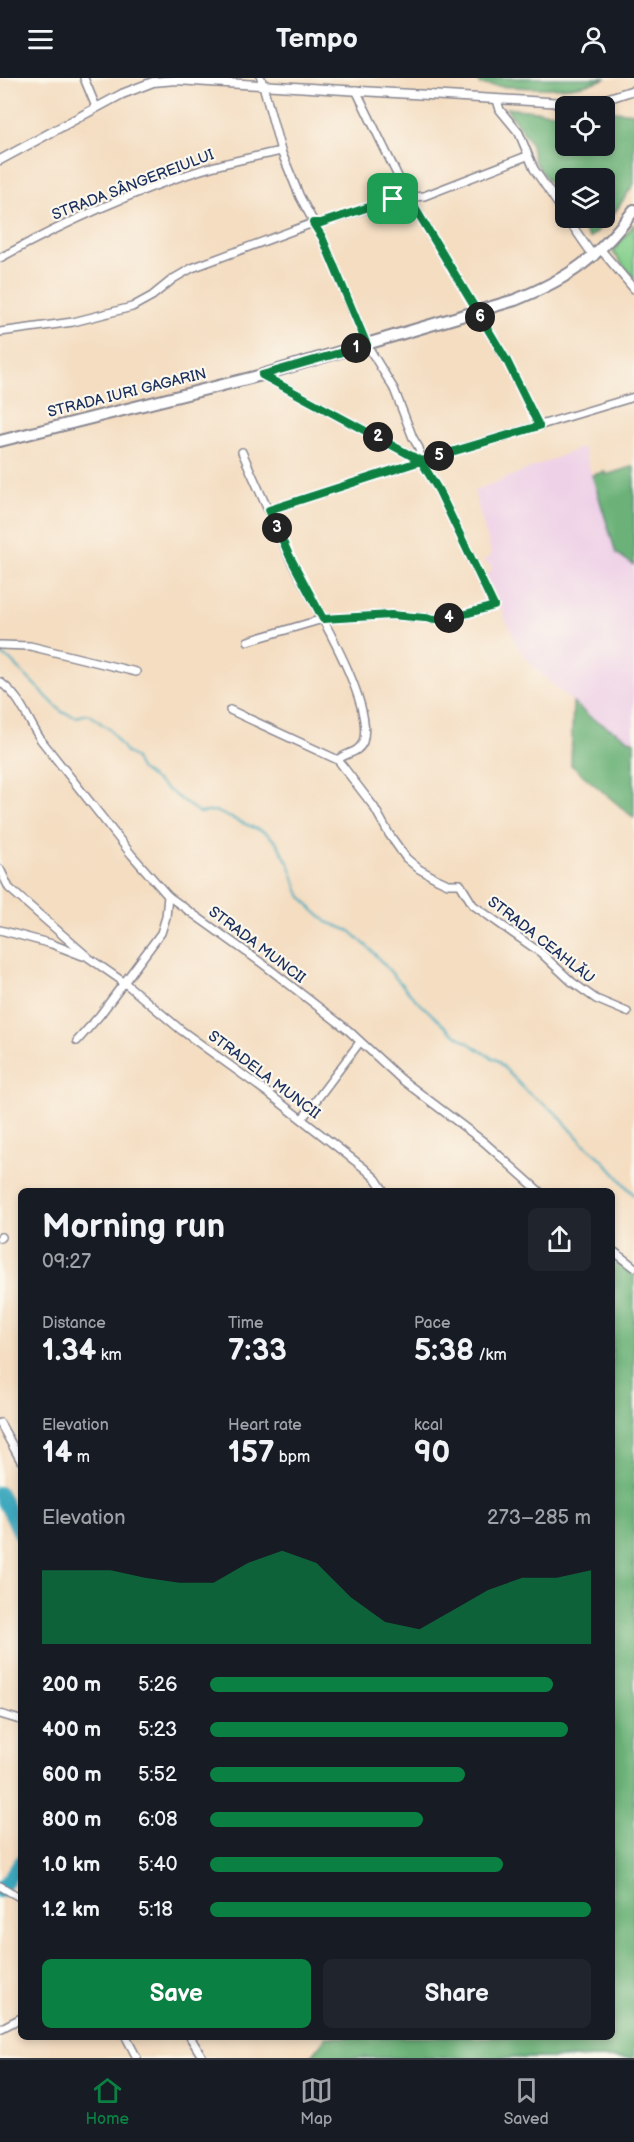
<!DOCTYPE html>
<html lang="en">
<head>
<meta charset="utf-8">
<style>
	body { margin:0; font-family:"Balsamiq Sans",sans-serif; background:#20242c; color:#f1f3f6; height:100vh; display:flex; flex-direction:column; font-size:22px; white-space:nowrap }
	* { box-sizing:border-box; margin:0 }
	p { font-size:20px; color:#9ea1a6 }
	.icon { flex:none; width:33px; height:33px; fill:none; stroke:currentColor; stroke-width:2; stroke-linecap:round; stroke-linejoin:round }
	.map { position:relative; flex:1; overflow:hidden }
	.details { position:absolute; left:18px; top:1110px; width:597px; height:852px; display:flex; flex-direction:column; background:#171b24; border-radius:9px; box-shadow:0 3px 9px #0003 }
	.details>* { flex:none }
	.controls { position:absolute; left:555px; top:18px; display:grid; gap:12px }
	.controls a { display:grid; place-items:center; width:60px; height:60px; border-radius:9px; background:#171b24; box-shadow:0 3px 9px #0003; font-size:30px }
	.pin { position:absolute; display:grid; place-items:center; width:51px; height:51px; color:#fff; margin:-26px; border-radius:12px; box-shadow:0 3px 9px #0006 }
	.km { position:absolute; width:30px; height:30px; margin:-15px; border-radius:50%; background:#222; color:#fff; font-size:16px; line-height:30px; text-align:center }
	.round { display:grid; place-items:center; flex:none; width:63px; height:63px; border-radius:9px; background:#20242c }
	.head { display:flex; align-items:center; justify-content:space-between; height:102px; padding:0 24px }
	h1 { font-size:33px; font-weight:800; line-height:45px }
	.metrics { display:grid; grid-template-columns:repeat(3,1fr); gap:9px; height:102px; padding:6px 24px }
	.metrics div { display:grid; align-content:center }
	.metrics b { font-size:30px; font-weight:800 }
	.metrics small { font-size:16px; font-weight:400 }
	.metrics p { font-size:16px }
	.chart { height:168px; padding:12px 24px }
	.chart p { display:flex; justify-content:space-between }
	.chart svg { width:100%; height:108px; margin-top:6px; fill:#0b8043; opacity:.7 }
	.action { display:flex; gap:12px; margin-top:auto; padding:12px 24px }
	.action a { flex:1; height:69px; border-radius:9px; background:#0b8043; color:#fff; font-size:24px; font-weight:800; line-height:69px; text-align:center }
	.action a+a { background:#20242c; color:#f1f3f6 }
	ul { padding:0 24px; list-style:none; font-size:20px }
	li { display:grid; grid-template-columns:96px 72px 1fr; align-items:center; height:45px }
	li i { height:15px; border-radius:8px; background:#0b8043 }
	header { display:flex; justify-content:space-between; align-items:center; height:78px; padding:0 24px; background:#171b24; font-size:27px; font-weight:800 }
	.menu { display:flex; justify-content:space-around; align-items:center; height:84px; border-top:2px solid #363941; background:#171b24; font-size:16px; color:#9ea1a6 }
	.menu a { display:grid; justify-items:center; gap:3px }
	.menu .current { color:#0b8043 }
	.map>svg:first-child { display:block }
</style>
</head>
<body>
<header><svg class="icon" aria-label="menu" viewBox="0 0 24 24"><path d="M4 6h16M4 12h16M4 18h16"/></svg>Tempo<svg class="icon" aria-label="person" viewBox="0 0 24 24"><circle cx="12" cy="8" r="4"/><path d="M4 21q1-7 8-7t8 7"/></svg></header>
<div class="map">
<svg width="634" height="1980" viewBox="0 0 634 1980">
	<rect width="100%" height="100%" fill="#fbf7ec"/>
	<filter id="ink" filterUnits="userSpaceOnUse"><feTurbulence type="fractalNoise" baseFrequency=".0167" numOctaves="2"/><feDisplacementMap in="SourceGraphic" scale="12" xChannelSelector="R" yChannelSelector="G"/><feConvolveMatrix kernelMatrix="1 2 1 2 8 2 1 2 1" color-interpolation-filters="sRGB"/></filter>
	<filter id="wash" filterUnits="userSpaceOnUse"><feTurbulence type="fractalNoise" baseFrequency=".008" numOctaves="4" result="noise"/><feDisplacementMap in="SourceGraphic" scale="24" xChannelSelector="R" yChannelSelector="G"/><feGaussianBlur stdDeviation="1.35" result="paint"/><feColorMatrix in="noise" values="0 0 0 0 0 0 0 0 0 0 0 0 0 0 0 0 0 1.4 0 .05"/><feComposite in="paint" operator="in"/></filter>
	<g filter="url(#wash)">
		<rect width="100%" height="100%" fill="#f4ddc1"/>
		<polygon fill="#eed0e7" points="583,369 616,475 634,487 634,664 590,639 543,598 519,572 486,496 492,493 490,485 486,487 484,482 488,480 491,474 474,413"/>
		<polygon fill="#86d08c" stroke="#508075" stroke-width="1.5" points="634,146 634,201 613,174"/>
		<g fill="#6cb278" stroke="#44706b" stroke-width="1.5">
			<path d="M477,0H607C566,16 523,9 480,7Z"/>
			<polygon points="506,30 565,36 566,68 604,68 605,32 634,35 634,106 611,140 590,160 575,140 604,140 604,100 566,100 565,127 534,83 530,64"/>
			<polygon points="634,388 634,487 616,475 592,397 605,394 606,397"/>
			<polygon points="573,624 590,639 634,664 634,740 571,687"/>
			<polygon points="612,1177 634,1194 634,1980 310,1980 326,1959 612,1959"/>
		</g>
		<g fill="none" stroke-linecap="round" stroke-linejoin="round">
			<polyline stroke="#3ea8be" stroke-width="2" points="0,576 10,582 62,634 76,639 88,636 109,651 126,674 134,679 140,691 199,735 215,733 266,755 277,765 290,788 299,815 313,832 327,844 350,853 371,872 412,918 450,953 487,977 497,982 527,1014 556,1035 583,1065 602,1081 634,1117"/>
			<g stroke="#3ea8be" stroke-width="14">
				<polyline points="0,1415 21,1457"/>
				<polyline points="0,1813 21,1783"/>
			</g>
		</g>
	</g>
	<g filter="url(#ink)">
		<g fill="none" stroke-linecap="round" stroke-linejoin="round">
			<defs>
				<g id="minor">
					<polyline points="84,0 96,29"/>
					<polyline points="356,12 406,115 507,283 539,348"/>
					<polyline points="497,22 500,32 519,55 534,91 566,138"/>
					<polyline points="567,140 594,179"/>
					<polyline points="601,172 634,211"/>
					<path d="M0,180C64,145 131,114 201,92C227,84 254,79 281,73"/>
					<polyline points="0,254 73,244 132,229 152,218 173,201 192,190 313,145 321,145 379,127 406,115 415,119 424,118 527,78"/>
					<polyline points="262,297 421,383"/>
					<path d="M242,374C258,409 273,444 289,479C308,517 376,624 363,664C358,676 346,674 338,682"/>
					<polyline points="269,432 421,383 634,319"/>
					<polyline points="248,563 323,541 391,537 436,541 458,538 494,528 439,413 421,383 419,370 413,360 394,311 367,267 322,159 300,119 281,73 261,0"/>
					<polyline points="0,567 30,568 136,594"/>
					<path d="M0,604C22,620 26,640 41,662L131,776L168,818L263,886L348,952L401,1001L484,1064L539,1113"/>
					<polyline points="230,632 338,682 374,729 389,756 406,780 419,791 437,801 448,806 460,806 473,827 541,875 572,904 596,921 627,934"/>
					<polyline points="0,791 9,810 89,880 125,905 181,952 268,1015 364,1090 376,1101 384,1113"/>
					<polyline points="0,852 52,866 83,878"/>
					<polyline points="77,963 100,937 161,855 166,839 168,818"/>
					<polyline points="302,1041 360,964"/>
					<polyline points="0,1160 1,1159"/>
					<polyline points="612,1172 634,1189"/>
					<polyline points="0,1345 21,1383"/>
					<polyline points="0,1636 20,1642"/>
					<polyline points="0,1808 21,1820"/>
					<polyline points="0,1951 21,1940"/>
					<polyline points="126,1959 137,1980"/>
					<polyline points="190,1959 203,1980"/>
				</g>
				<polyline id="tertiary" points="0,82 122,16 153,4 176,2 580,26 597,24 634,12"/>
				<path id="primary" d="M0,363L262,297L515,222C570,200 598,180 634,132"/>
			</defs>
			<use href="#minor" stroke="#888690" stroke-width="10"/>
			<use href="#tertiary" stroke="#888690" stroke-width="11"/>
			<use href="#primary" stroke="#888690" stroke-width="14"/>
			<use href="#minor" stroke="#fff" stroke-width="7"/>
			<use href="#tertiary" stroke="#fff" stroke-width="8"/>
			<use href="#primary" stroke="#fff" stroke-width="10"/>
		</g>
	</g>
	<g fill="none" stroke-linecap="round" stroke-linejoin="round" filter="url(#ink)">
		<defs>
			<polyline id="route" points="393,121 321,145 313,145 322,159 367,267 262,297 421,383 269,432 289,477 323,541 391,537 436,541 458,538 494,528 439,413 421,383 539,348 507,283 406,115 393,121"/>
		</defs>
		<use href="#route" stroke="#fff" stroke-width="12"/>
		<use href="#route" stroke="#0b8043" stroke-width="8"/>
	</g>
	<g text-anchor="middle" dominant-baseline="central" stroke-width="4.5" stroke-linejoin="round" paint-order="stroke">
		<g font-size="15" fill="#1b2f5e" stroke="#fbf7ec">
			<text transform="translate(133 107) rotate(-21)">STRADA SÂNGEREIULUI</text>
			<text transform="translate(127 315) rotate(-14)">STRADA IURI GAGARIN</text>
			<text transform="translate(541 862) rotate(38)">STRADA CEAHLĂU</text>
			<text transform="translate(257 867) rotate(37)">STRADA MUNCII</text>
			<text transform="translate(264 997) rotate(37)">STRADELA MUNCII</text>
		</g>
	</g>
</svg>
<div class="controls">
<a><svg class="icon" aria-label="locate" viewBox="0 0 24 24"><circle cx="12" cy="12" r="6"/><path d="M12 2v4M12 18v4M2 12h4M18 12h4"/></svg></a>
<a><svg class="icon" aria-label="layers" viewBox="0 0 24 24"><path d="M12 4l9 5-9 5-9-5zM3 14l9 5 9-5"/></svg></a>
</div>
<div class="pin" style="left:393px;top:121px;background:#1e9e55"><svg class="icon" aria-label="arrive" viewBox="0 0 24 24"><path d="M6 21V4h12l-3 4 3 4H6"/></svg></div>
<b class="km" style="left:356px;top:270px">1</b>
<b class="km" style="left:378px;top:359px">2</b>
<b class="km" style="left:277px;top:450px">3</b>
<b class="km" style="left:449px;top:540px">4</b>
<b class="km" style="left:439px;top:378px">5</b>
<b class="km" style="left:480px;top:239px">6</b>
<section class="details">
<div class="head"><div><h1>Morning run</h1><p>09:27</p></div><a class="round"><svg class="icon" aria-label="share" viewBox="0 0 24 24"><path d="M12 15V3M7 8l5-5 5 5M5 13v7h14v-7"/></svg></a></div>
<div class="metrics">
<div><p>Distance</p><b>1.34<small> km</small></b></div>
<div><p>Time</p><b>7:33</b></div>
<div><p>Pace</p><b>5:38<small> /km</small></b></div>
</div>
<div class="metrics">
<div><p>Elevation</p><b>14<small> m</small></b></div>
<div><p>Heart rate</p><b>157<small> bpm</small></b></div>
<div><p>kcal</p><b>90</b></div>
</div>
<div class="chart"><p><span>Elevation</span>273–285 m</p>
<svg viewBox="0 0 160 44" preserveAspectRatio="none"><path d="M0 44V14L10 14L20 14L30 17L40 19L50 19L60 11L70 6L80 11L90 25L100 35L110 38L120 30L130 22L140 17L150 17L160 14V44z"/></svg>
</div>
<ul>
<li><b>200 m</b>5:26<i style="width:90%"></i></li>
<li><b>400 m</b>5:23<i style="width:94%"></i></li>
<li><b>600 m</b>5:52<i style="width:67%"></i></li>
<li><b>800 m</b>6:08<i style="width:56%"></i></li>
<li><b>1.0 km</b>5:40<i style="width:77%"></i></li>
<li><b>1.2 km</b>5:18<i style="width:100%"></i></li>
</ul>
<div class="action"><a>Save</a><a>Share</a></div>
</section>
</div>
<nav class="menu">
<a class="current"><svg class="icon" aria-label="home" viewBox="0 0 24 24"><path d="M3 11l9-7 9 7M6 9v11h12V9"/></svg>Home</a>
<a><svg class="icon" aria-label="map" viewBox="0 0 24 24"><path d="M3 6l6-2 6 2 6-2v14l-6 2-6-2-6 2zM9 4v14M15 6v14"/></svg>Map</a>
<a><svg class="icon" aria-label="saved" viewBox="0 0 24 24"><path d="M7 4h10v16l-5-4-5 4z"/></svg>Saved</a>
</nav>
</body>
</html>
